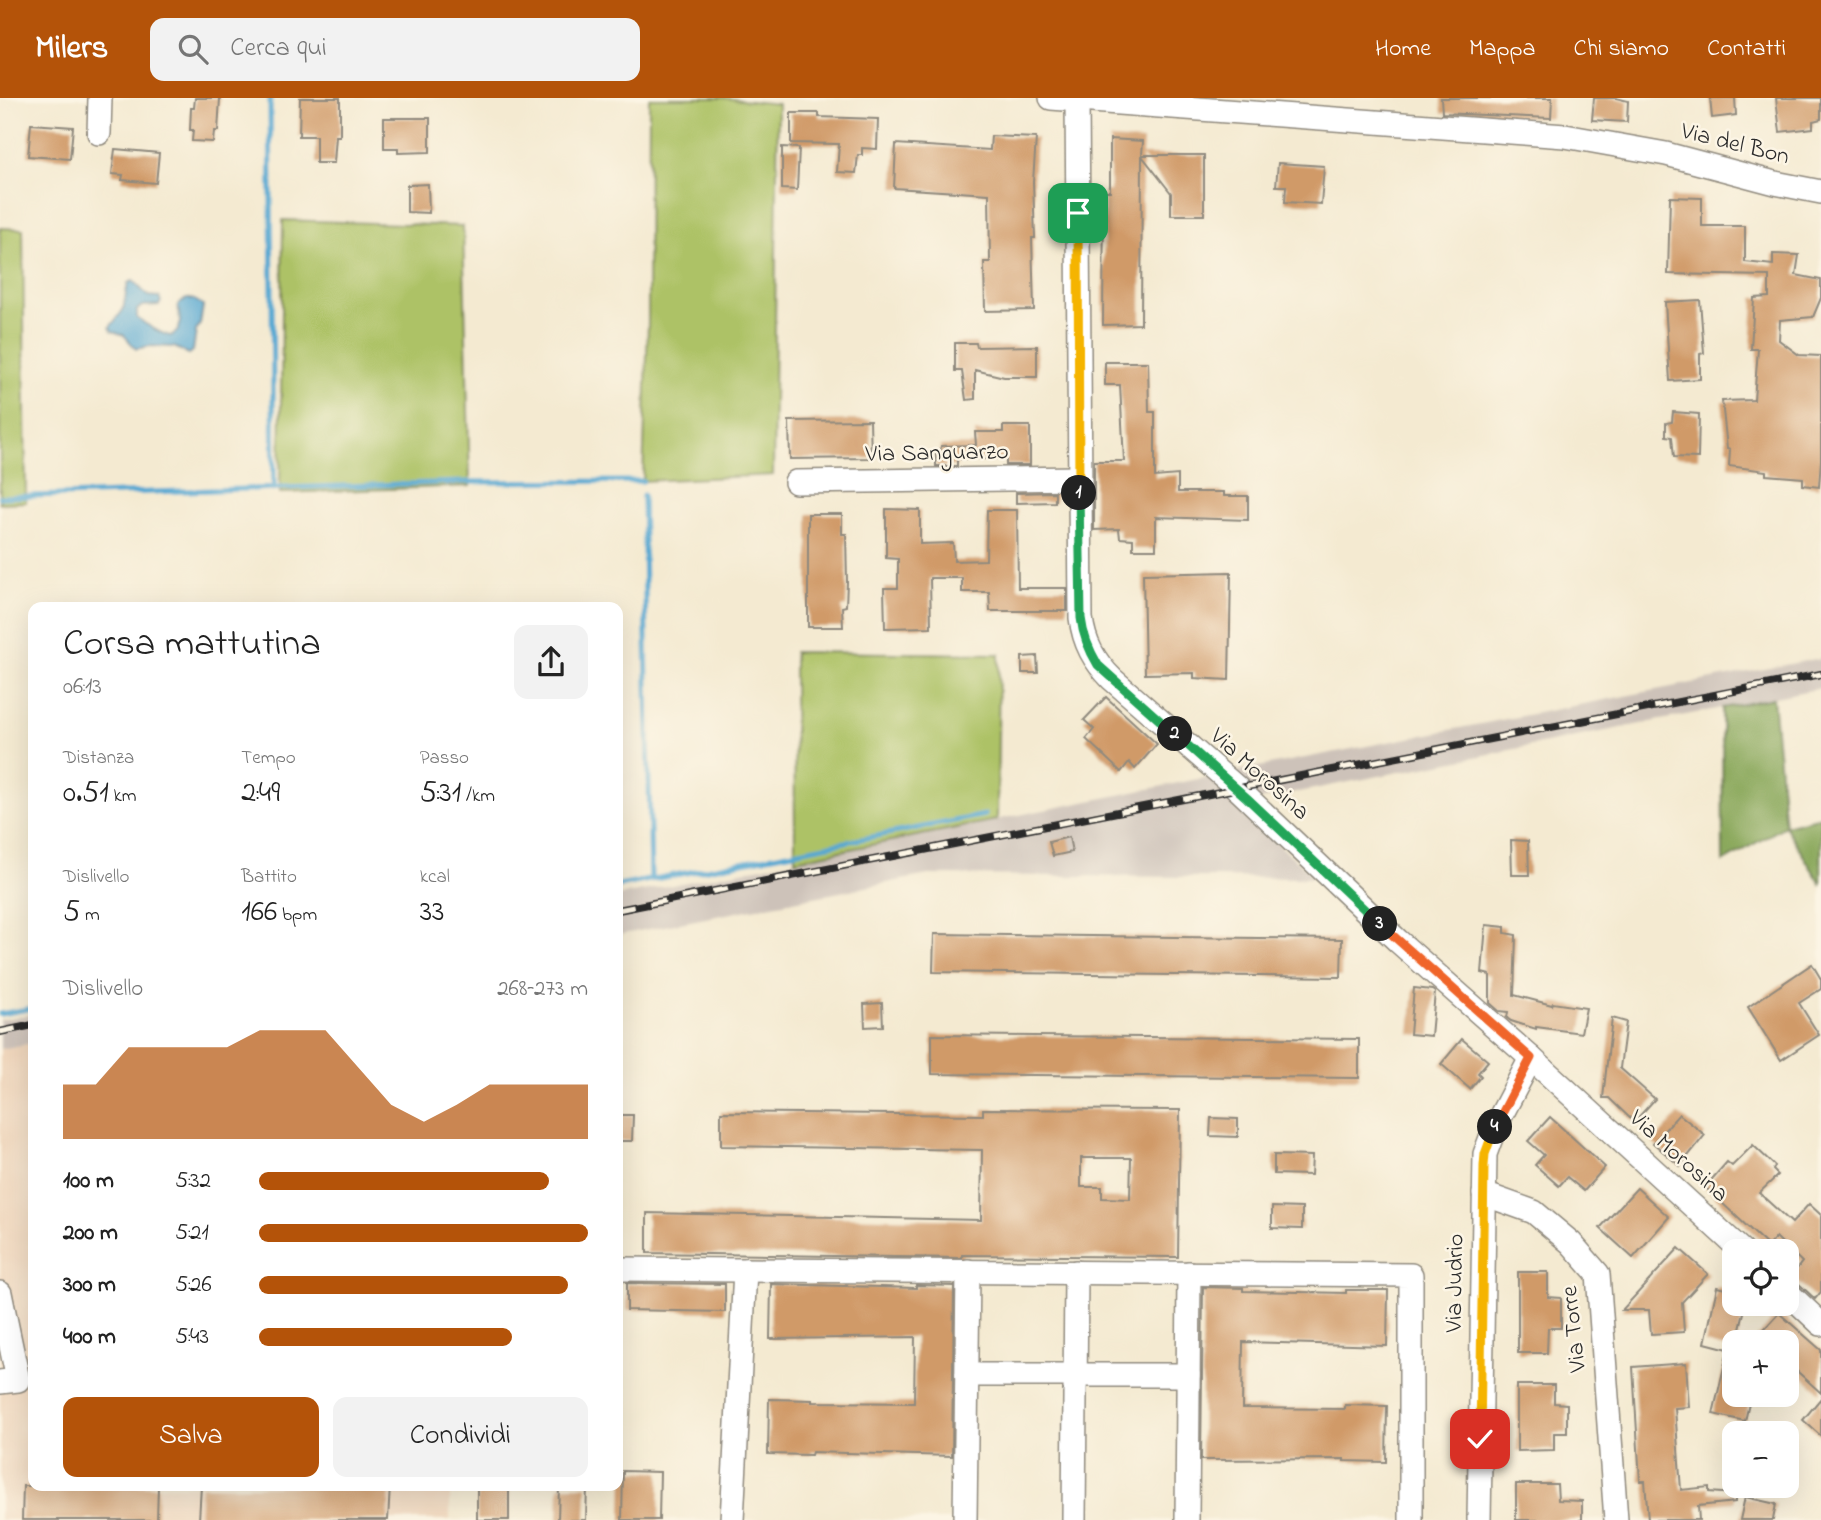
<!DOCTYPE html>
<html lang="it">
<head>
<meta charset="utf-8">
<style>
	body { margin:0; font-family:"Indie Flower",sans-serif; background:#f2f2f2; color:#222; height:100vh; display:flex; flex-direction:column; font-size:26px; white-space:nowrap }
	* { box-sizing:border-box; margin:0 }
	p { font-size:23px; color:#767676 }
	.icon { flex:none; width:38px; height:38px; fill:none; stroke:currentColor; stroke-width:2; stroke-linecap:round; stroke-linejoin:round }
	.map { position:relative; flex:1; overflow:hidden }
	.details { position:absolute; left:28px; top:504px; width:595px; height:889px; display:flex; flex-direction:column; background:#fff; border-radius:14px; box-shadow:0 7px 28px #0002 }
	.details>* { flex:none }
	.tools { position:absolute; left:1722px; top:1141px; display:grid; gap:14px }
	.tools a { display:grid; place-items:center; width:77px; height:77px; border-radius:14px; background:#fff; box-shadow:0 7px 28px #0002; font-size:35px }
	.pin { position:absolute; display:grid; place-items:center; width:60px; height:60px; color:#fff; margin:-30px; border-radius:14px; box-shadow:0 4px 10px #0006 }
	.km { position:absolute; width:35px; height:35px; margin:-18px; border-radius:50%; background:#222; color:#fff; font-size:19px; line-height:35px; text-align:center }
	.round { display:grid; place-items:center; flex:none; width:74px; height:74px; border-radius:14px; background:#f2f2f2 }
	.summary { display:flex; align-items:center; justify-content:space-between; height:119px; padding:0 35px }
	h1 { font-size:38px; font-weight:600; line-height:52px }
	.metrics { display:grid; grid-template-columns:repeat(3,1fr); gap:10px; height:119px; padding:7px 35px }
	.metrics div { display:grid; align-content:center }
	.metrics b { font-size:30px; font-weight:600 }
	.metrics small { font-size:19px; font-weight:400 }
	.metrics p { font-size:19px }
	.chart { height:196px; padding:14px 35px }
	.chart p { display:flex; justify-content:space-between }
	.chart svg { width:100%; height:126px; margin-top:7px; fill:#b45309; opacity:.7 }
	.primary-button { display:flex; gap:14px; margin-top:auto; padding:14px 35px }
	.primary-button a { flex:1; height:80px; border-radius:14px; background:#b45309; color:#fff; font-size:28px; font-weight:600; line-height:80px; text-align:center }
	.primary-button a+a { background:#f2f2f2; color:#222 }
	ul { padding:0 35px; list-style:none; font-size:23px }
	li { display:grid; grid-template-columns:112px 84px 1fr; align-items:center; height:52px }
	li i { height:18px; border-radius:9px; background:#b45309 }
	header { display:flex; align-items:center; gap:42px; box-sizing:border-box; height:98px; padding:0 35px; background:#b45309; color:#fff }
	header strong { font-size:33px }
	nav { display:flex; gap:38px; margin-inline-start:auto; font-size:24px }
	.search { width:490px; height:63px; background:#f2f2f2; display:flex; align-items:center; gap:18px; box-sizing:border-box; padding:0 24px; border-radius:14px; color:#767676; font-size:26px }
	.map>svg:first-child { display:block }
</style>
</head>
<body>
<header>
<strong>Milers</strong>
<div class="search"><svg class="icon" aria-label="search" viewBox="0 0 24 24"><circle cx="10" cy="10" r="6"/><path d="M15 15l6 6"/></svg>Cerca qui</div>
<nav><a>Home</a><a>Mappa</a><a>Chi siamo</a><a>Contatti</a></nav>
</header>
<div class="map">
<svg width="1821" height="1422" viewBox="0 0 1821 1422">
	<rect width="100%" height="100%" fill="#fcf5e5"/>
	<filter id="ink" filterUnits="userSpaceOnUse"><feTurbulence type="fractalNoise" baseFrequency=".0143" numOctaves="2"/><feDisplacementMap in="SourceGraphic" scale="14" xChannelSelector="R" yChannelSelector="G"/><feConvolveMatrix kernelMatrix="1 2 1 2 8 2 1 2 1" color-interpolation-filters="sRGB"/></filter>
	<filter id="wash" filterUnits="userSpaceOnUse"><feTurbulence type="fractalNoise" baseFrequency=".00686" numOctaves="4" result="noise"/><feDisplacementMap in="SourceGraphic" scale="28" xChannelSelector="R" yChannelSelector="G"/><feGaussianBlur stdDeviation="1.57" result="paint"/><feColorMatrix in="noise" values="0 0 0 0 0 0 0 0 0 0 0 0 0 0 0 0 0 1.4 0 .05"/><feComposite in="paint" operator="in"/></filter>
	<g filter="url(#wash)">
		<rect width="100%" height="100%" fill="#f4ead1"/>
		<polygon fill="#efd6bc" points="33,945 33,1388 450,1388 450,1422 0,1422 0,951"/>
		<g fill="#cdc2b9">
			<polygon points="1821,560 1821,590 1234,707 1316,780 928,777 618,837 618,798 1248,671"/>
			<polygon points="33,916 33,945 0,951 0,922"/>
		</g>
		<g fill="#adc266" stroke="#6c7648" stroke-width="2">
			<polygon points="649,0 723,0 778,6 773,377 643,383 648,225"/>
			<polygon points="283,122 463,128 470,388 280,395"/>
			<polygon points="0,130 23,131 26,404 0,405"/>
			<polygon points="794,554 999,556 997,722 795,762"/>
		</g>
		<polygon fill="#8aa85b" stroke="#5a6a43" stroke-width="2" points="1773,600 1785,728 1821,719 1821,786 1785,728 1723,764 1722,610"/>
		<path fill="#57a8d2" stroke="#416a7e" stroke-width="2" d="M133,183L148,198L159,199L161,204L159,207L142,208L137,212V220C145,226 163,237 171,238C185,231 179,220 178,208C185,197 195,200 203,208L200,226L196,233L193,253L189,256L174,249L149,248L136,251L124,237L112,233L110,229L123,212L128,185Z"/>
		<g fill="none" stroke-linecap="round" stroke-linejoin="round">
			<g stroke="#57a8d2" stroke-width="5">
				<polyline points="270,0 274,391"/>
				<polyline points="643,397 651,781"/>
				<polyline points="0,399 464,384 643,383"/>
				<polyline points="618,788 985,717"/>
				<polyline points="0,916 33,910"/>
			</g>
		</g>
		<g id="blocks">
			<g fill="#d09a67" fill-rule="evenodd">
				<polygon points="195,0 220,0 218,33 214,33 213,44 192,43 193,32 190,32 191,10 194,10"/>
				<polygon points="300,0 340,0 340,38 336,38 334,65 316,65 316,38 299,38"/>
				<polygon points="1441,0 1552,0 1551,20 1442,15"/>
				<polygon points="1594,0 1616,0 1628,3 1627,24 1592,22"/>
				<polygon points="1710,0 1735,0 1736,17 1712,20"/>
				<polygon points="1776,0 1821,0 1821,21 1813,23 1813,30 1780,34"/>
				<polygon points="791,15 819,15 819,19 878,21 877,51 862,50 862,57 858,57 856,75 837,74 839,46 791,45"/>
				<polygon points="384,20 430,20 430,54 398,55 398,50 384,50"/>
				<polygon points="31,26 73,29 70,61 28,58"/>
				<polygon points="991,38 1036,40 1033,84 1035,140 1032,140 1034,212 985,213 984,164 990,164 989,96 894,90 896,46 990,52"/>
				<polygon points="1110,41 1143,43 1142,57 1204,57 1204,117 1171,117 1171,95 1142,58 1141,226 1103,227 1104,93 1110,93"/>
				<polygon points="782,49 799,50 797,92 782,91"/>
				<polygon points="115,51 159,55 156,85 122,82 123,77 112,76"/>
				<polygon points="1278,65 1324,68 1321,106 1285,104 1286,88 1276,88"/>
				<polygon points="428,86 429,115 407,114 407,87"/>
				<polygon points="1670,99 1702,100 1702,128 1745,128 1745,164 1773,167 1773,156 1799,157 1796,177 1821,182 1821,200 1813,219 1780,222 1779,242 1799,257 1821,258 1821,362 1819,389 1803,387 1803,380 1766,377 1766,373 1729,368 1730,351 1727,350 1722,303 1754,302 1758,251 1751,251 1754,200 1769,199 1769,178 1668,176"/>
				<polygon points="1700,202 1704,255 1700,256 1700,281 1670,283 1665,204"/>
				<polygon points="955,245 976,245 977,249 1037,248 1037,279 1004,279 975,272 975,301 966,302 962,273 955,273"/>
				<polygon points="1105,264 1148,264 1149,314 1155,314 1155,379 1178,377 1178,394 1224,394 1224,398 1248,398 1248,422 1156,419 1156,451 1133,451 1133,441 1120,440 1119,431 1094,432 1094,363 1124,363 1120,287 1105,287"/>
				<polygon points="1673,314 1699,316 1698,360 1674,359 1672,339 1666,338 1666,325 1672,324"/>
				<polygon points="870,322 871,360 790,361 789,323"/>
				<polygon points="1003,328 1030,328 1030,367 1006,367 1006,361 957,361 957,368 936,368 936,355 940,354 941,348 976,347 975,334 1003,334"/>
				<polygon points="1055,394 1055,404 1016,405 1016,395"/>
				<polygon points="886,411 920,412 920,446 953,445 954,463 986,462 987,412 1017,412 1018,490 1067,490 1067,513 990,513 989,494 962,494 962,480 930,480 931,529 885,530 884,490 898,490 898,461 886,460"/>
				<polygon points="808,416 842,416 842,436 846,436 847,484 846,508 842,509 843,529 808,529"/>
				<polygon points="1231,474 1229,582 1194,580 1194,575 1145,576 1143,476"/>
				<polygon points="1037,558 1038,575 1022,575 1022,559"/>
				<polygon points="1106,599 1157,646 1135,671 1129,664 1121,674 1086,641 1094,631 1084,622"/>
				<polygon points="1069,739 1072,754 1053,758 1049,744"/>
				<polygon points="1511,742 1528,743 1529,777 1512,777"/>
				<polygon points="1486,827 1505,829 1505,835 1516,837 1514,897 1552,907 1553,905 1586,910 1581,935 1536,929 1536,931 1511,923 1507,920 1508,914 1499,913 1490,905 1490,877 1482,875"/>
				<polygon points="934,836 1342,841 1341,879 933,874"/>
				<polygon points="1812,866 1821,881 1821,891 1799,905 1819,937 1781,962 1748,909"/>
				<polygon points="1414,890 1432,892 1435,894 1431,938 1410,936"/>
				<polygon points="882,905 883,928 865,929 864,906"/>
				<polygon points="1612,920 1626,924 1620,970 1655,1001 1634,1024 1609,1000 1603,1000"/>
				<polygon points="932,937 1359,941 1359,980 932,976"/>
				<polygon points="1462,941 1488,963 1478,975 1481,978 1470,991 1441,966"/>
				<path d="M983,1011L1180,1012L1178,1159L962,1157V1160L647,1155V1115L981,1122L982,1052L721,1048V1014L983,1017ZM1081,1060H1131L1130,1101L1102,1100V1089H1081Z"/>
				<polygon points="1679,1016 1705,1037 1680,1068 1653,1045"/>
				<polygon points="618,1017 633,1017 632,1043 618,1043"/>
				<polygon points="1550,1019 1605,1069 1584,1093 1567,1079 1559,1088 1535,1067 1544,1057 1528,1043"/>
				<polygon points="1211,1020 1238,1021 1238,1039 1210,1038"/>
				<polygon points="1753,1047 1775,1068 1773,1072 1778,1077 1759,1095 1792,1125 1809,1106 1821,1117 1821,1194 1815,1201 1797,1184 1790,1180 1802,1164 1776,1139 1768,1148 1705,1089 1727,1064 1732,1068"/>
				<polygon points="1274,1057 1312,1058 1311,1077 1274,1076"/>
				<polygon points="1637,1090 1669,1119 1633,1160 1600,1130"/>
				<polygon points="1272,1109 1302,1110 1302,1131 1272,1130"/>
				<polygon points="1679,1150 1708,1176 1682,1204 1684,1234 1651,1236 1649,1212 1622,1212"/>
				<polygon points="1518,1174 1548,1174 1548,1199 1561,1200 1561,1230 1548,1230 1547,1255 1518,1255"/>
				<polygon points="627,1185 725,1186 725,1214 627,1212"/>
				<polygon points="771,1186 916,1190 916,1187 954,1188 952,1358 812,1354 811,1357 768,1356 769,1301 812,1302 812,1304 914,1305 915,1239 770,1241"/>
				<polygon points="1203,1189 1243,1190 1243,1193 1346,1195 1346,1192 1388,1192 1387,1248 1243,1244 1242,1310 1345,1311 1345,1307 1387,1308 1386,1364 1344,1363 1344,1361 1201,1362"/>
				<polygon points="1717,1189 1734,1193 1734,1206 1746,1206 1737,1244 1734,1244 1734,1297 1751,1297 1745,1323 1713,1316 1728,1252 1732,1252 1705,1245"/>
				<polygon points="1779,1215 1821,1252 1821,1295 1787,1264 1787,1244 1752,1244"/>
				<polygon points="1686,1265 1689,1309 1675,1310 1681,1392 1709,1389 1709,1394 1735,1396 1735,1404 1698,1408 1699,1422 1648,1422 1645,1383 1640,1383 1633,1269"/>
				<polygon points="1517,1287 1554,1287 1554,1305 1567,1306 1567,1335 1554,1335 1554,1352 1517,1353"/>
				<polygon points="1821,1300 1821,1338 1803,1322"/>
				<polygon points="623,1373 660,1374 659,1422 622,1422"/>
				<polygon points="1516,1386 1557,1386 1558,1402 1582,1403 1582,1422 1516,1422"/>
				<polygon points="23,1388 158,1388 157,1422 22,1422"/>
				<polygon points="201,1388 390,1388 388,1422 199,1422"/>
				<rect x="477" y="1388" width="32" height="34"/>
				<polygon points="559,1388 587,1388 586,1422 558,1422"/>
				<polygon points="1745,1399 1776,1406 1773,1422 1740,1422"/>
			</g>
		</g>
	</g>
	<g filter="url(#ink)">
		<use href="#blocks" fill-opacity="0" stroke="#908a7e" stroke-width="2"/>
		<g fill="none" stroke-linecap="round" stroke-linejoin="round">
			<defs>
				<g id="minor">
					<polyline points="1051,0 1565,38 1666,56 1775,85 1821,94"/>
					<path d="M1077,2L1081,520C1084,545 1094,563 1112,581L1237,690L1398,843L1531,960L1742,1153"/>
					<polyline points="99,35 100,0"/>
					<polyline points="796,384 1079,380"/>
					<polyline points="1484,1096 1534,1114 1571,1145 1598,1176 1616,1422"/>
					<polyline points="618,1171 1411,1177 1411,1422"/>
					<polyline points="1787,1194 1821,1226"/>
					<polyline points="0,1195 18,1282 0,1284"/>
					<polyline points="967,1277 1188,1277"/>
					<polyline points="732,1422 745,1172"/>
					<polyline points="965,1422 968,1173"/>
					<polyline points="1074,1422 1076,1174"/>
					<polyline points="1187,1422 1189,1175"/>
					<polyline points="1479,1422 1485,1056 1495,1029 1531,960"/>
				</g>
			</defs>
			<use href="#minor" stroke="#908a7e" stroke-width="26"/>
			<use href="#minor" stroke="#fff" stroke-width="23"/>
			<defs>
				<g id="rail">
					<polyline points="618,812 1821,576"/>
					<polyline points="0,934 33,927"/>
				</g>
			</defs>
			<use href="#rail" stroke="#2b2b2b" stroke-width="8"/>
			<use href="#rail" stroke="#fcf5e5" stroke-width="5" stroke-dasharray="16" stroke-linecap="butt"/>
		</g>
	</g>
	<g fill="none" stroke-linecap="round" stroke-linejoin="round" filter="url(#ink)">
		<defs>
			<polyline id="split-1" points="1078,115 1079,395"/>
			<path id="split-2" d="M1079,395L1081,520C1083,538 1089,552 1098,567L1175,636"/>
			<polyline id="split-3" points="1175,636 1247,700 1380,826"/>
			<polyline id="split-4" points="1380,826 1531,960 1495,1029"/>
			<polyline id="split-5" points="1480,1341 1484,1068 1485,1056 1495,1029"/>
		</defs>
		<use href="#split-1" stroke="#fff" stroke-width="14"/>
		<use href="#split-2" stroke="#fff" stroke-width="14"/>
		<use href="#split-3" stroke="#fff" stroke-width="14"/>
		<use href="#split-4" stroke="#fff" stroke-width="14"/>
		<use href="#split-5" stroke="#fff" stroke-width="14"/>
		<use href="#split-1" stroke="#f5b400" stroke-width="9"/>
		<use href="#split-2" stroke="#22a559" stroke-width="9"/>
		<use href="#split-3" stroke="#22a559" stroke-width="9"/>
		<use href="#split-4" stroke="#f0652b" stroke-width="9"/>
		<use href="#split-5" stroke="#f5b400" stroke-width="9"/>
	</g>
	<g text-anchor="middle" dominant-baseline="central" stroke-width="5" stroke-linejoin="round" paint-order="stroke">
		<g font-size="24" fill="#2b2b2b" stroke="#fcf5e5">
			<text transform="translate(1735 47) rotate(14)">Via del Bon</text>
			<text transform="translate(937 356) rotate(-1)">Via Sanguarzo</text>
			<text transform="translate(1259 677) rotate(42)">Via Morosina</text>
			<text transform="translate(1678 1059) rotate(42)">Via Morosina</text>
			<text transform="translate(1456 1185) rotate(-89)">Via Judrio</text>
			<text transform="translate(1575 1231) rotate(-96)">Via Torre</text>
		</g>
	</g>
</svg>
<div class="tools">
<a><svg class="icon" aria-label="locate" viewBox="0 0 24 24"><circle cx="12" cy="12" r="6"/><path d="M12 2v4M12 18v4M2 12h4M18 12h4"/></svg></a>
<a>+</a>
<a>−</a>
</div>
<div class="pin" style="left:1078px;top:115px;background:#1e9e55"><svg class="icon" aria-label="arrive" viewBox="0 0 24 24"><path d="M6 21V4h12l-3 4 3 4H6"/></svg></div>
<div class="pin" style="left:1480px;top:1341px;background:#d93025"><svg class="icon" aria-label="check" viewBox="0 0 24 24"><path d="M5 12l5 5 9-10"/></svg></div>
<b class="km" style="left:1079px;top:395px">1</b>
<b class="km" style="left:1175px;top:636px">2</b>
<b class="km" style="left:1380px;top:826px">3</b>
<b class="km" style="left:1495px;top:1029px">4</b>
<section class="details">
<div class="summary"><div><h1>Corsa mattutina</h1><p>06:13</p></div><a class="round"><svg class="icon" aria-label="share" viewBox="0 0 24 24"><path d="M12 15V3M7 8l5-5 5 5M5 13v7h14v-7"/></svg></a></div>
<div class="metrics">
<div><p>Distanza</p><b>0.51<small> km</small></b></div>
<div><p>Tempo</p><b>2:49</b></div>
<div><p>Passo</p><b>5:31<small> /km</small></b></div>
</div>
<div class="metrics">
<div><p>Dislivello</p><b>5<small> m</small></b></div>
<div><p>Battito</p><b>166<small> bpm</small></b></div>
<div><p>kcal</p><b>33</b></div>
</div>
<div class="chart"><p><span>Dislivello</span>268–273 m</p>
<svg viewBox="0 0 160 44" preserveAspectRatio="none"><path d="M0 44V25L10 25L20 12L30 12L40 12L50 12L60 6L70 6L80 6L90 19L100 32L110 38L120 32L130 25L140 25L150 25L160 25V44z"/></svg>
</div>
<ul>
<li><b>100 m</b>5:32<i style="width:88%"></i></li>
<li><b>200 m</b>5:21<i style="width:100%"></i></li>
<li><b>300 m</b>5:26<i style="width:94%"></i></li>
<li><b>400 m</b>5:43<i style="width:77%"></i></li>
</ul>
<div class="primary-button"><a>Salva</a><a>Condividi</a></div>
</section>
</div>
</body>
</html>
